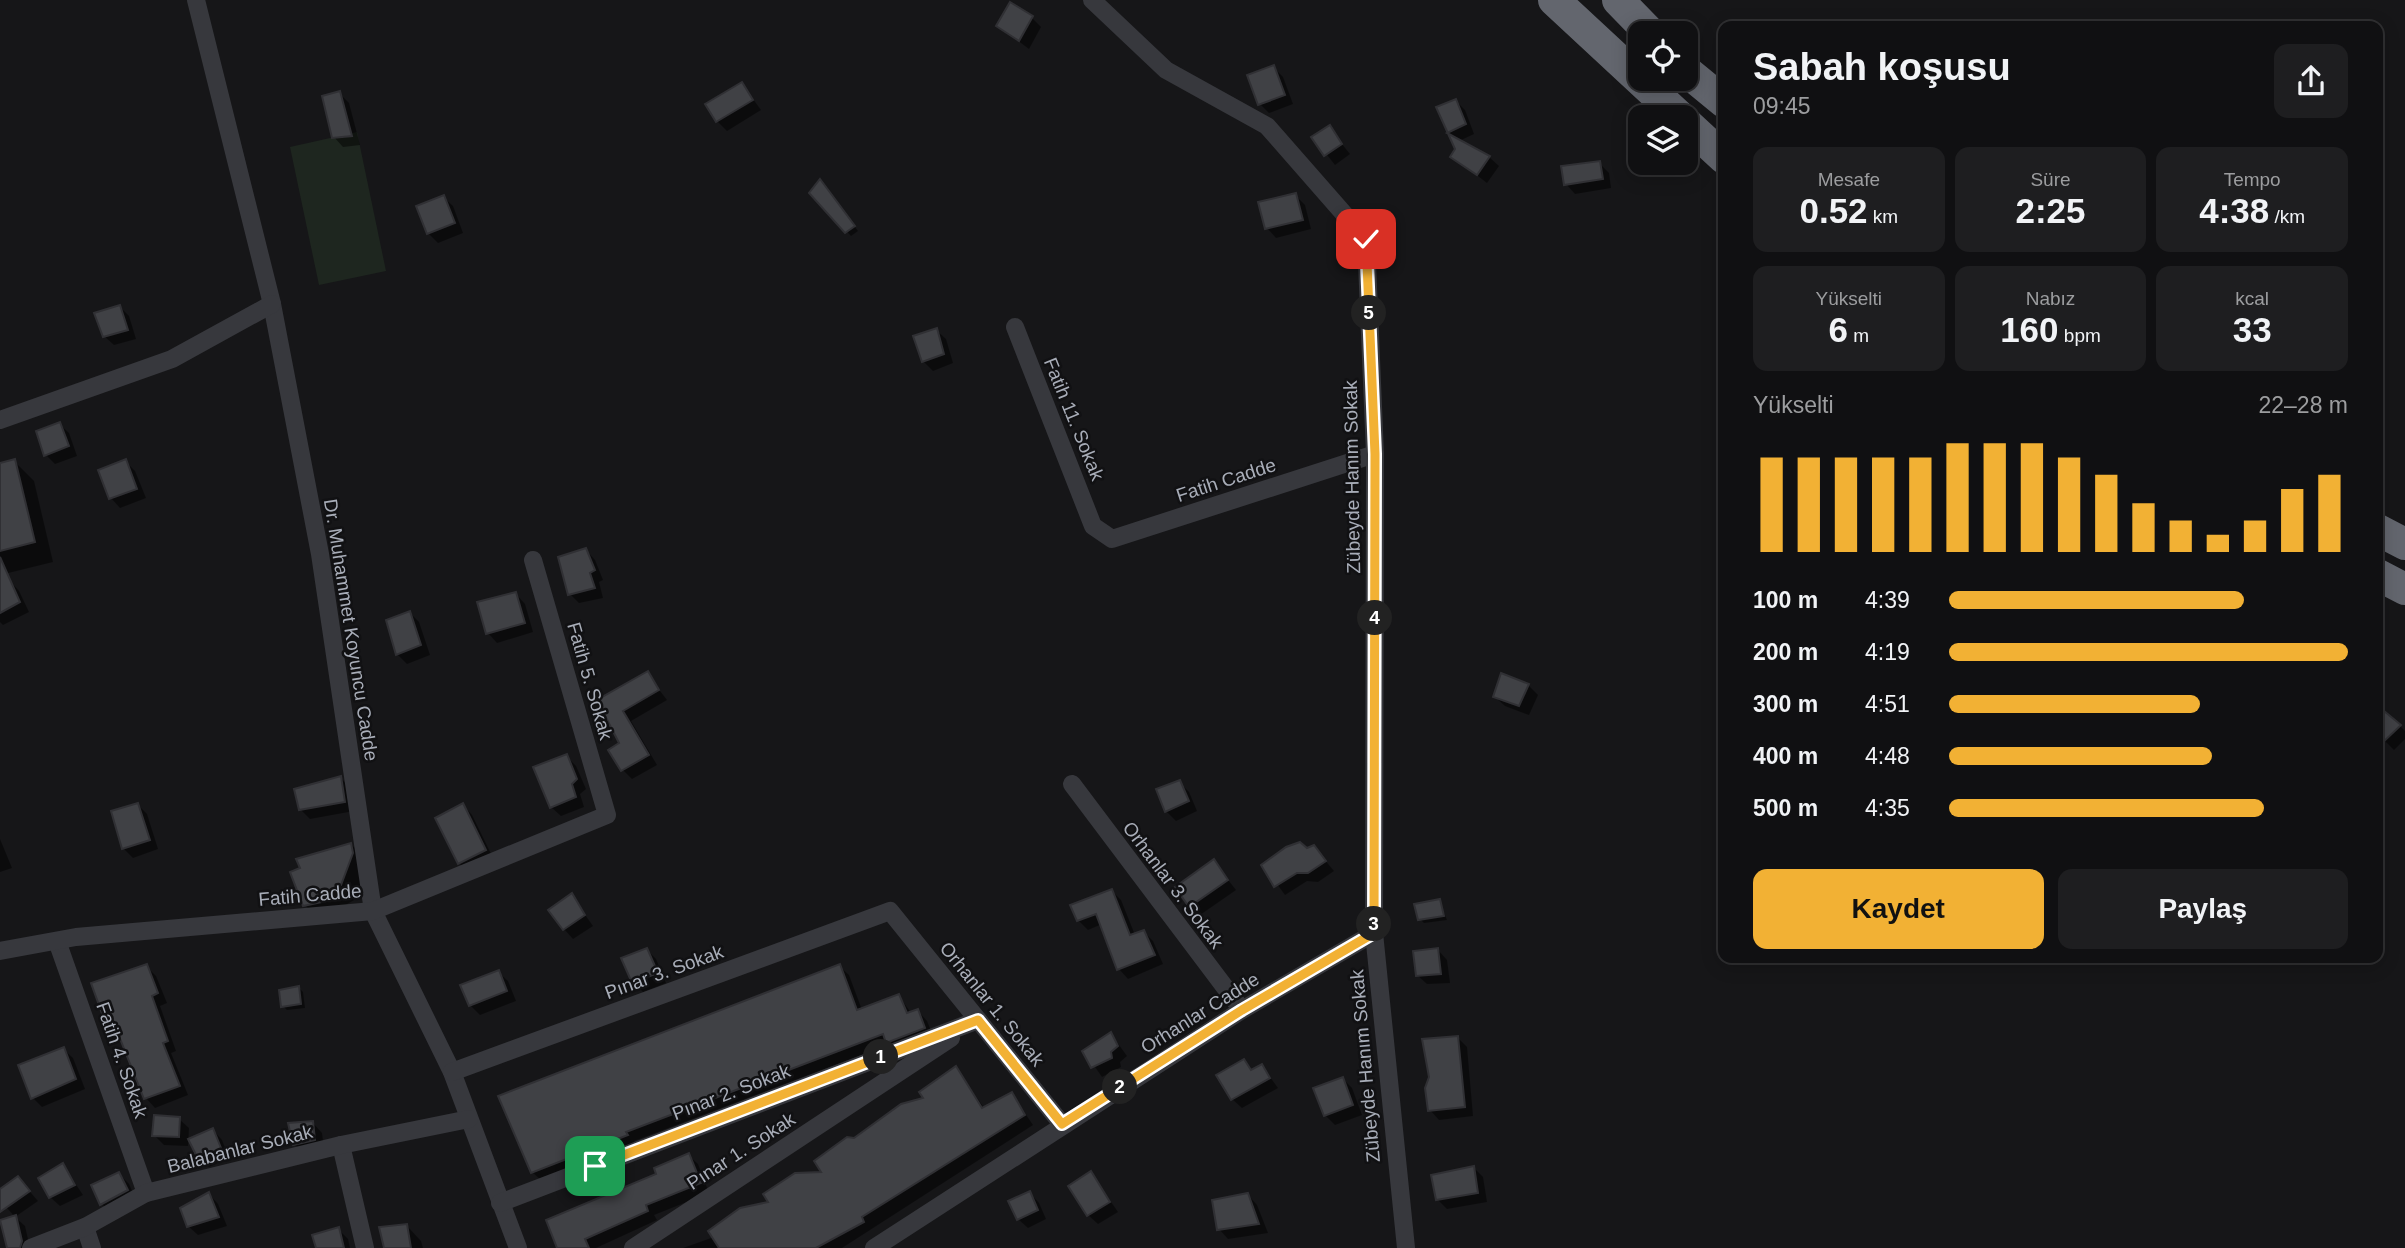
<!DOCTYPE html>
<html lang="tr">
<head>
<meta charset="utf-8">
<style>
	body { margin:0; font-family:Helvetica,sans-serif; background:#1e1e20; color:#f1f3f6; height:100vh; display:flex; flex-direction:column; font-size:26px; white-space:nowrap }
	* { box-sizing:border-box; margin:0 }
	p { font-size:23px; color:#9c9d9f }
	.icon { flex:none; width:38px; height:38px; fill:none; stroke:currentColor; stroke-width:2; stroke-linecap:round; stroke-linejoin:round }
	.map { position:relative; flex:1; overflow:hidden }
	.side { position:absolute; left:1718px; top:21px; width:665px; height:942px; display:flex; flex-direction:column; background:#101012; border-radius:14px; box-shadow:0 4px 18px #0003,0 0 0 2px #303032 }
	.side>* { flex:none }
	.controls { position:absolute; left:1628px; top:21px; display:grid; gap:14px }
	.controls a { display:grid; place-items:center; width:70px; height:70px; border-radius:14px; background:#101012; box-shadow:0 4px 18px #0003,0 0 0 2px #303032; font-size:35px }
	.pin { position:absolute; display:grid; place-items:center; width:60px; height:60px; color:#fff; margin:-30px; border-radius:14px; box-shadow:0 4px 10px #0006 }
	.km { position:absolute; width:35px; height:35px; margin:-18px; border-radius:50%; background:#222; color:#fff; font-size:19px; line-height:35px; text-align:center }
	.round { display:grid; place-items:center; flex:none; width:74px; height:74px; border-radius:14px; background:#1e1e20 }
	.overview { display:flex; align-items:center; justify-content:space-between; height:119px; padding:0 35px }
	h1 { font-size:38px; font-weight:800; line-height:52px }
	.figures { display:grid; grid-template-columns:repeat(3,1fr); gap:10px; height:119px; padding:7px 35px }
	.figures div { display:grid; align-content:center; border-radius:14px; background:#1e1e20; text-align:center }
	.figures b { font-size:35px; font-weight:800 }
	.figures small { font-size:19px; font-weight:400 }
	.figures p { font-size:19px }
	.chart { height:196px; padding:14px 35px }
	.chart p { display:flex; justify-content:space-between }
	.chart svg { width:100%; height:126px; margin-top:7px; stroke:#f2b134; stroke-width:6 }
	.action { display:flex; gap:14px; margin-top:auto; padding:14px 35px }
	.action a { flex:1; height:80px; border-radius:14px; background:#f2b134; color:#111; font-size:28px; font-weight:800; line-height:80px; text-align:center }
	.action a+a { background:#1e1e20; color:#f1f3f6 }
	ul { padding:0 35px; list-style:none; font-size:23px }
	li { display:grid; grid-template-columns:112px 84px 1fr; align-items:center; height:52px }
	li i { height:18px; border-radius:9px; background:#f2b134 }
	.map>svg:first-child { display:block }
</style>
</head>
<body>
<div class="map">
<svg width="2405" height="1248" viewBox="0 0 2405 1248">
	<rect width="100%" height="100%" fill="#161618"/>
	<polygon fill="#1e261f" points="357,132 386,271 319,285 290,147"/>
	<g fill="#0007">
		<polygon points="1032,18 1041,27 1029,49 998,26"/>
		<polygon points="1273,67 1283,77 1293,104 1269,113 1260,104"/>
		<polygon points="742,84 761,110 727,131 717,121"/>
		<polygon points="339,93 349,103 360,145 343,147 334,137"/>
		<polygon points="1456,101 1465,110 1474,134 1459,141 1489,157 1499,166 1487,183 1452,156 1457,149 1438,107"/>
		<polygon points="1329,128 1350,154 1335,165 1313,137"/>
		<polygon points="1599,163 1609,173 1611,188 1575,194 1566,184"/>
		<polygon points="824,186 858,231 851,236 812,193"/>
		<polygon points="1295,195 1305,205 1311,229 1276,238 1267,228"/>
		<polygon points="443,197 453,206 463,233 438,243 428,233"/>
		<polygon points="120,307 129,316 136,339 114,345 104,336"/>
		<polygon points="936,330 946,339 953,363 933,371 923,361"/>
		<polygon points="59,424 69,433 77,456 55,464 46,455"/>
		<polygon points="14,461 34,481 53,562 0,575 0,465"/>
		<polygon points="125,461 135,471 146,498 120,508 111,498 100,471"/>
		<polygon points="586,550 595,560 603,580 599,582 603,598 579,603 570,594"/>
		<polygon points="10,581 19,591 29,612 3,625 0,622 0,585"/>
		<polygon points="516,594 525,604 533,632 497,643 488,633"/>
		<polygon points="410,613 419,622 430,655 407,664 397,654"/>
		<polygon points="647,674 667,700 631,721 657,765 632,779 622,769 621,744 599,701"/>
		<polygon points="1502,676 1529,686 1538,695 1529,715 1505,706 1495,697"/>
		<polygon points="2400,726 2405,731 2405,739 2394,750 2378,734"/>
		<polygon points="566,756 576,766 586,789 580,794 584,807 561,816 551,807"/>
		<polygon points="341,778 350,788 354,811 310,819 300,809"/>
		<polygon points="1179,782 1189,792 1197,811 1176,821 1166,811"/>
		<polygon points="138,805 147,814 158,849 133,858 123,848"/>
		<polygon points="463,805 472,815 494,860 468,872 459,863"/>
		<polygon points="0,839 12,868 0,872"/>
		<polygon points="351,844 365,859 367,869 356,899 319,920 305,905"/>
		<polygon points="1314,847 1334,871 1318,882 1307,881 1285,895 1263,865"/>
		<polygon points="1214,862 1236,890 1200,915 1191,906"/>
		<polygon points="1112,891 1121,900 1135,935 1144,932 1153,941 1163,964 1128,979 1119,969 1102,924 1088,930 1078,920"/>
		<polygon points="571,895 593,926 573,939 564,929"/>
		<polygon points="1439,901 1447,920 1424,923 1420,919"/>
		<polygon points="647,950 656,959 666,983 643,992 633,982"/>
		<polygon points="1438,950 1447,960 1450,983 1427,984 1417,975"/>
		<polygon points="146,966 156,976 167,1003 160,1006 176,1051 171,1053 188,1095 155,1108 146,1098 117,1027 106,1018"/>
		<polygon points="839,966 849,975 862,1010 899,996 911,1013 918,1011 927,1021 934,1038 897,1051 890,1044 634,1141 636,1145 542,1181 532,1172"/>
		<polygon points="498,972 508,981 516,1001 480,1015 470,1005"/>
		<polygon points="299,988 303,992 305,1008 287,1010 283,1006"/>
		<polygon points="1111,1034 1127,1056 1120,1062 1121,1067 1102,1077 1084,1051"/>
		<polygon points="1458,1038 1467,1047 1473,1116 1439,1120 1430,1110"/>
		<polygon points="63,1049 73,1058 85,1089 42,1107 33,1098"/>
		<polygon points="1244,1061 1253,1071 1262,1066 1278,1088 1242,1108 1232,1099"/>
		<polygon points="955,1068 985,1109 1012,1094 1033,1125 842,1248 683,1248 714,1237 825,1173 854,1140 926,1099"/>
		<polygon points="1343,1079 1352,1088 1362,1115 1335,1125 1325,1115"/>
		<polygon points="179,1119 189,1128 188,1146 164,1145 154,1135"/>
		<polygon points="313,1123 322,1133 324,1149 304,1154 294,1144"/>
		<polygon points="213,1130 222,1140 229,1158 209,1167 199,1158"/>
		<polygon points="688,1155 698,1164 709,1193 654,1215 657,1220 596,1248 559,1248"/>
		<polygon points="63,1165 83,1195 60,1206 50,1197"/>
		<polygon points="1474,1168 1483,1177 1487,1202 1447,1209 1437,1199"/>
		<polygon points="1091,1173 1118,1212 1098,1224 1088,1215"/>
		<polygon points="119,1174 129,1184 136,1200 111,1214 102,1204 93,1186"/>
		<polygon points="18,1178 38,1201 15,1217 0,1200 0,1191"/>
		<polygon points="1030,1193 1039,1203 1046,1219 1028,1228 1018,1219"/>
		<polygon points="209,1194 218,1204 227,1226 198,1235 188,1226"/>
		<polygon points="1248,1195 1257,1205 1268,1233 1228,1239 1219,1229"/>
		<polygon points="15,1217 25,1226 30,1248 9,1248"/>
		<polygon points="407,1226 421,1241 423,1248 386,1248"/>
		<polygon points="338,1229 348,1239 350,1248 318,1248"/>
	</g>
	<g fill="#404145" stroke="#303034" stroke-width="2">
		<polygon points="1010,2 1033,16 1019,41 996,26"/>
		<polygon points="1274,65 1285,95 1258,105 1247,75"/>
		<polygon points="742,82 753,100 716,122 705,104"/>
		<polygon points="340,91 352,136 332,138 322,96"/>
		<polygon points="1456,99 1466,124 1447,133 1490,156 1477,175 1450,157 1455,149 1436,107"/>
		<polygon points="1330,125 1342,144 1324,156 1311,137"/>
		<polygon points="1600,161 1603,179 1564,185 1561,166"/>
		<polygon points="820,179 855,226 845,233 809,193"/>
		<polygon points="1296,193 1303,220 1265,229 1258,202"/>
		<polygon points="444,195 455,223 427,234 416,206"/>
		<polygon points="120,305 128,330 103,337 94,313"/>
		<polygon points="937,328 944,354 922,362 913,336"/>
		<polygon points="60,422 69,446 44,456 36,431"/>
		<polygon points="15,459 35,542 0,551 0,463"/>
		<polygon points="126,459 137,489 109,499 98,470"/>
		<polygon points="586,548 595,570 590,573 595,588 568,595 558,557"/>
		<polygon points="0,557 20,602 0,613"/>
		<polygon points="516,592 525,623 486,634 477,602"/>
		<polygon points="410,611 421,645 396,655 386,620"/>
		<polygon points="648,671 659,690 623,711 649,755 621,771 608,750 619,743 597,700"/>
		<polygon points="1501,673 1529,684 1519,706 1493,697"/>
		<polygon points="2378,706 2401,725 2378,747"/>
		<polygon points="567,754 577,779 572,784 576,797 550,808 533,767"/>
		<polygon points="341,776 345,802 299,810 294,789"/>
		<polygon points="1180,780 1189,801 1165,812 1156,789"/>
		<polygon points="138,803 150,840 122,849 111,811"/>
		<polygon points="463,803 486,850 458,864 435,818"/>
		<polygon points="1300,842 1307,848 1314,845 1326,861 1308,873 1297,873 1274,887 1261,865 1286,847"/>
		<polygon points="351,843 353,853 341,885 329,891 331,900 303,906 290,872 300,868 296,859"/>
		<polygon points="1214,859 1228,880 1189,907 1175,887"/>
		<polygon points="1112,889 1130,935 1144,930 1155,955 1117,970 1096,914 1077,921 1070,905"/>
		<polygon points="572,893 585,915 563,930 548,910"/>
		<polygon points="1440,899 1444,916 1418,920 1414,904"/>
		<polygon points="647,948 658,973 632,983 621,958"/>
		<polygon points="1438,948 1441,974 1416,976 1413,951"/>
		<polygon points="147,964 158,993 152,996 168,1041 163,1043 180,1086 144,1099 111,1016 104,1019 91,983"/>
		<polygon points="840,964 857,1010 899,994 907,1013 918,1009 925,1028 886,1043 883,1034 626,1132 628,1135 531,1173 498,1096"/>
		<polygon points="499,970 507,991 469,1006 460,985"/>
		<polygon points="299,986 301,1004 281,1007 279,990"/>
		<polygon points="1111,1032 1118,1046 1111,1052 1112,1058 1091,1068 1082,1051"/>
		<polygon points="1458,1036 1465,1107 1428,1111 1425,1088 1429,1077 1422,1039"/>
		<polygon points="64,1047 76,1079 31,1099 18,1065"/>
		<polygon points="1244,1059 1251,1070 1262,1064 1270,1078 1231,1100 1216,1075"/>
		<polygon points="956,1066 982,1108 1012,1092 1025,1115 862,1217 864,1222 816,1248 719,1248 708,1231 740,1208 768,1202 763,1194 795,1173 821,1172 814,1161 847,1137 854,1138 901,1104 923,1098 919,1092"/>
		<polygon points="1343,1077 1353,1105 1324,1116 1313,1088"/>
		<polygon points="154,1115 180,1117 179,1137 152,1136"/>
		<polygon points="313,1121 315,1140 293,1145 288,1123"/>
		<polygon points="213,1128 221,1148 198,1159 188,1139"/>
		<polygon points="689,1153 701,1183 646,1205 648,1211 585,1239 589,1248 557,1248 546,1220 656,1174 654,1168"/>
		<polygon points="63,1163 75,1185 49,1198 38,1178"/>
		<polygon points="1474,1166 1478,1193 1436,1200 1431,1175"/>
		<polygon points="1091,1171 1110,1202 1087,1216 1068,1186"/>
		<polygon points="119,1172 128,1190 100,1205 91,1185"/>
		<polygon points="18,1176 30,1191 0,1212 0,1189"/>
		<polygon points="1030,1191 1038,1210 1017,1220 1008,1201"/>
		<polygon points="209,1192 219,1217 187,1227 180,1208"/>
		<polygon points="1248,1193 1259,1224 1217,1230 1212,1200"/>
		<polygon points="16,1215 22,1241 20,1248 7,1248 0,1220"/>
		<polygon points="407,1224 411,1248 384,1248 379,1227"/>
		<polygon points="339,1227 344,1248 316,1248 312,1235"/>
	</g>
	<g fill="none" stroke-linecap="round" stroke-linejoin="round">
		<g stroke="#37383d" stroke-width="18">
			<polyline points="196,0 272,304 320,554 373,911 452,1072 518,1248"/>
			<polyline points="1092,0 1166,70 1267,126 1366,239 1375,454 1374,933 1406,1248"/>
			<polyline points="1015,327 1093,526 1112,539 1375,454"/>
			<polyline points="0,420 172,359 272,304"/>
			<polyline points="1072,784 1242,1010"/>
			<polyline points="57,941 146,1193"/>
			<polyline points="0,951 76,937 373,911 607,815 533,560"/>
			<polyline points="452,1072 890,911 1062,1124"/>
			<polyline points="341,1145 365,1248"/>
			<polyline points="500,1203 978,1020"/>
			<polyline points="85,1227 92,1248"/>
			<polyline points="31,1248 85,1227 146,1193 341,1145 469,1119"/>
			<polyline points="633,1248 951,1038"/>
			<polyline points="874,1248 1242,1010 1374,933"/>
		</g>
		<g stroke="#63666e" stroke-width="32">
			<polyline points="1554,0 1680,117"/>
			<polyline points="1618,0 1650,33"/>
			<polyline points="1685,70 1724,102"/>
			<polyline points="1685,122 1724,158"/>
			<polyline points="2378,530 2405,544"/>
			<polyline points="2378,575 2405,589"/>
		</g>
	</g>
	<g fill="none" stroke-linecap="round" stroke-linejoin="round">
		<defs>
			<polyline id="route" points="595,1166 978,1020 1062,1124 1242,1010 1374,933 1375,454 1366,239"/>
		</defs>
		<use href="#route" stroke="#fff" stroke-width="14"/>
		<use href="#route" stroke="#f2b134" stroke-width="9"/>
	</g>
	<g text-anchor="middle" dominant-baseline="central" stroke-width="5" stroke-linejoin="round" paint-order="stroke">
		<g font-size="19" fill="#a8adb8" stroke="#111113">
			<text transform="translate(1074 419) rotate(68)">Fatih 11. Sokak</text>
			<text transform="translate(1352 477) rotate(-91)">Zübeyde Hanım Sokak</text>
			<text transform="translate(1226 480) rotate(-18)">Fatih Cadde</text>
			<text transform="translate(351 630) rotate(81)">Dr. Muhammet Koyuncu Cadde</text>
			<text transform="translate(590 681) rotate(74)">Fatih 5. Sokak</text>
			<text transform="translate(1173 885) rotate(53)">Orhanlar 3. Sokak</text>
			<text transform="translate(310 895) rotate(-5)">Fatih Cadde</text>
			<text transform="translate(664 972) rotate(-20)">Pınar 3. Sokak</text>
			<text transform="translate(992 1004) rotate(51)">Orhanlar 1. Sokak</text>
			<text transform="translate(1200 1013) rotate(-32)">Orhanlar Cadde</text>
			<text transform="translate(122 1060) rotate(71)">Fatih 4. Sokak</text>
			<text transform="translate(1365 1066) rotate(-95)">Zübeyde Hanım Sokak</text>
			<text transform="translate(731 1092) rotate(-21)">Pınar 2. Sokak</text>
			<text transform="translate(240 1149) rotate(-14)">Balabanlar Sokak</text>
			<text transform="translate(741 1151) rotate(-33)">Pınar 1. Sokak</text>
		</g>
	</g>
</svg>
<div class="controls">
<a><svg class="icon" aria-label="locate" viewBox="0 0 24 24"><circle cx="12" cy="12" r="6"/><path d="M12 2v4M12 18v4M2 12h4M18 12h4"/></svg></a>
<a><svg class="icon" aria-label="layers" viewBox="0 0 24 24"><path d="M12 4l9 5-9 5-9-5zM3 14l9 5 9-5"/></svg></a>
</div>
<div class="pin" style="left:595px;top:1166px;background:#1e9e55"><svg class="icon" aria-label="arrive" viewBox="0 0 24 24"><path d="M6 21V4h12l-3 4 3 4H6"/></svg></div>
<div class="pin" style="left:1366px;top:239px;background:#d93025"><svg class="icon" aria-label="check" viewBox="0 0 24 24"><path d="M5 12l5 5 9-10"/></svg></div>
<b class="km" style="left:881px;top:1057px">1</b>
<b class="km" style="left:1120px;top:1087px">2</b>
<b class="km" style="left:1374px;top:924px">3</b>
<b class="km" style="left:1375px;top:618px">4</b>
<b class="km" style="left:1369px;top:313px">5</b>
<section class="side">
<div class="overview"><div><h1>Sabah koşusu</h1><p>09:45</p></div><a class="round"><svg class="icon" aria-label="share" viewBox="0 0 24 24"><path d="M12 15V3M7 8l5-5 5 5M5 13v7h14v-7"/></svg></a></div>
<div class="figures">
<div><p>Mesafe</p><b>0.52<small> km</small></b></div>
<div><p>Süre</p><b>2:25</b></div>
<div><p>Tempo</p><b>4:38<small> /km</small></b></div>
</div>
<div class="figures">
<div><p>Yükselti</p><b>6<small> m</small></b></div>
<div><p>Nabız</p><b>160<small> bpm</small></b></div>
<div><p>kcal</p><b>33</b></div>
</div>
<div class="chart"><p><span>Yükselti</span>22–28 m</p>
<svg viewBox="0 0 160 44" preserveAspectRatio="none"><path d="M5 44V11M15 44V11M25 44V11M35 44V11M45 44V11M55 44V6M65 44V6M75 44V6M85 44V11M95 44V17M105 44V27M115 44V33M125 44V38M135 44V33M145 44V22M155 44V17"/></svg>
</div>
<ul>
<li><b>100 m</b>4:39<i style="width:74%"></i></li>
<li><b>200 m</b>4:19<i style="width:100%"></i></li>
<li><b>300 m</b>4:51<i style="width:63%"></i></li>
<li><b>400 m</b>4:48<i style="width:66%"></i></li>
<li><b>500 m</b>4:35<i style="width:79%"></i></li>
</ul>
<div class="action"><a>Kaydet</a><a>Paylaş</a></div>
</section>
</div>
</body>
</html>
